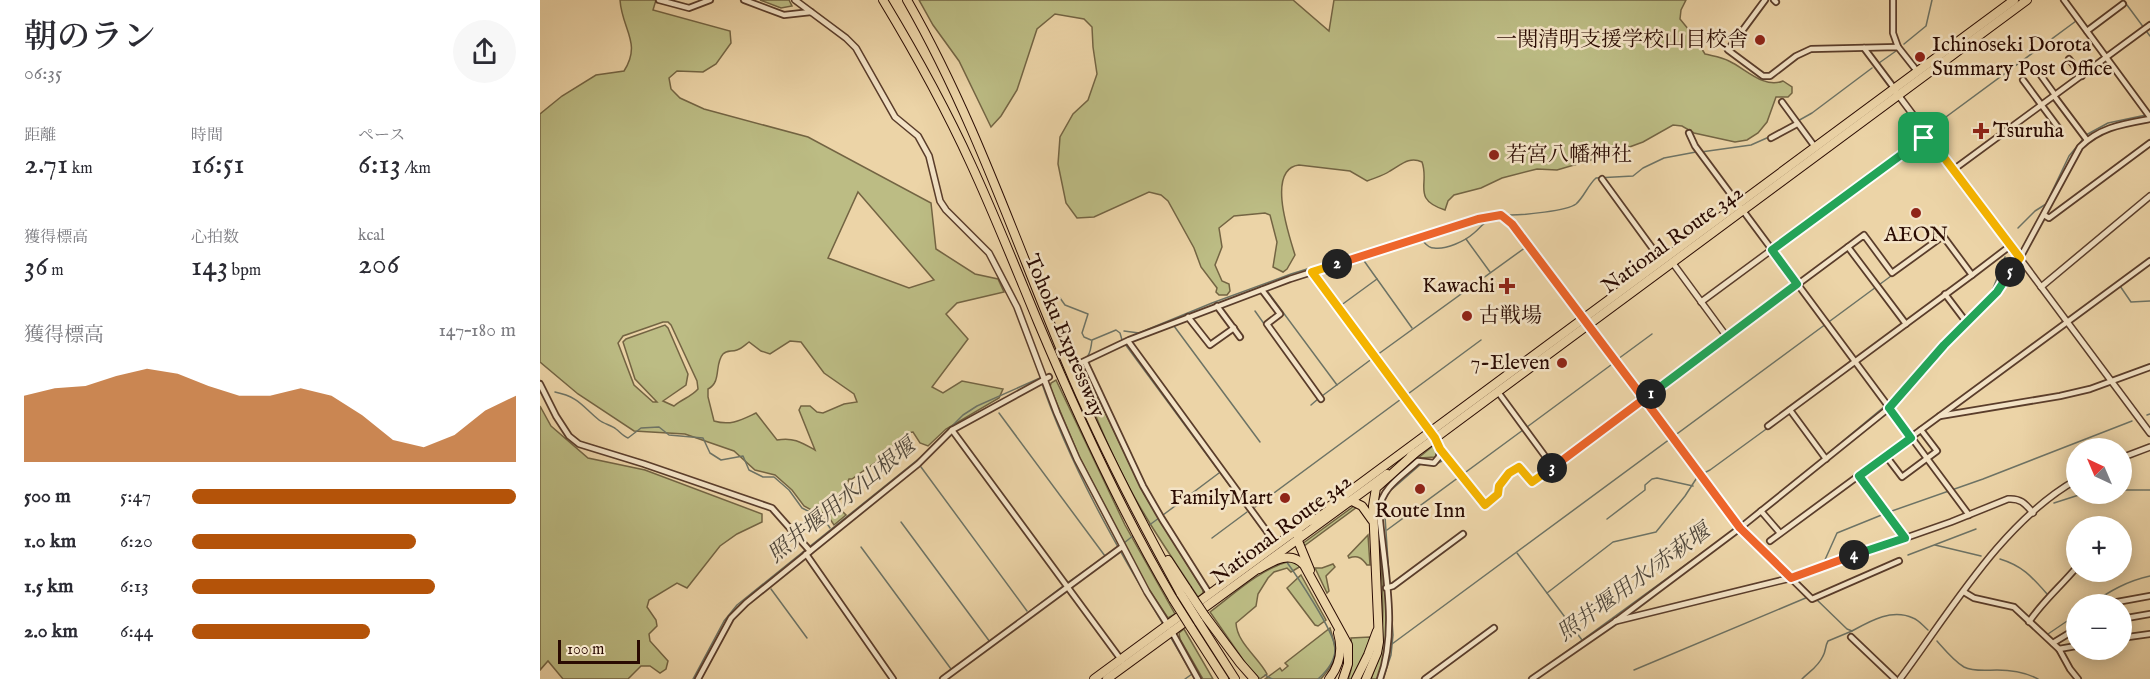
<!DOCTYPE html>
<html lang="ja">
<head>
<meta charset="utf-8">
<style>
	body { margin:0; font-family:"IM FELL English","Noto Serif JP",serif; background:#f7f7f7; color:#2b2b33; height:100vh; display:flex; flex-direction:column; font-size:22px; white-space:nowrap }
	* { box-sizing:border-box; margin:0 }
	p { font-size:20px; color:#7c7c81 }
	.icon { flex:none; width:33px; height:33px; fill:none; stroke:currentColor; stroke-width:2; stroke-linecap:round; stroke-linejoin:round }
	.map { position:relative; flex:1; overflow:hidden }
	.details { display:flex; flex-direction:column; background:#fff; width:540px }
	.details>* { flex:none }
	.needle { width:39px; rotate:316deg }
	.fabs { position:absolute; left:1526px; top:438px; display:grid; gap:12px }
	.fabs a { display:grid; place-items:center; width:66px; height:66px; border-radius:50%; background:#fff; box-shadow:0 3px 15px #0003; font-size:30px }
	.scale { position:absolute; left:18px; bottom:15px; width:82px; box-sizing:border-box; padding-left:6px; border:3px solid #2a0b02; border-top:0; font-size:16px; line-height:21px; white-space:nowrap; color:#2a0b02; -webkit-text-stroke:4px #f3e3c6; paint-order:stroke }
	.pin { position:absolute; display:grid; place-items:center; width:51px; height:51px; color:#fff; margin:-26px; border-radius:12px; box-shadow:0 3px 9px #0006 }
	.km { position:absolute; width:30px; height:30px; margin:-15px; border-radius:50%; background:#222; color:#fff; font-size:16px; line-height:30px; text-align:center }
	.round { display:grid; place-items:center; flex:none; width:63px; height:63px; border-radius:32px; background:#f7f7f7 }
	.head { display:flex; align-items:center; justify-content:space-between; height:102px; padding:0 24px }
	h1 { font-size:33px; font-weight:600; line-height:45px }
	.figures { display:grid; grid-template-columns:repeat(3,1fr); gap:9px; height:102px; padding:6px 24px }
	.figures div { display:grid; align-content:center }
	.figures b { font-size:30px; font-weight:600 }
	.figures small { font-size:16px; font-weight:400 }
	.figures p { font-size:16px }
	.chart { height:168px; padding:12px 24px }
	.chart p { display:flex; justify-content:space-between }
	.chart svg { width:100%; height:108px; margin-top:6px; fill:#b45309; opacity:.7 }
	ul { padding:0 24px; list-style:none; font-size:20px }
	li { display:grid; grid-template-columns:96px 72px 1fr; align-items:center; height:45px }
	li i { height:15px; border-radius:8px; background:#b45309 }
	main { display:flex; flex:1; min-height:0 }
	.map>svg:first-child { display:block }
</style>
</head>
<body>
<main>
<section class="details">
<div class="head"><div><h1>朝のラン</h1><p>06:35</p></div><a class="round"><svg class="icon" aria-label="share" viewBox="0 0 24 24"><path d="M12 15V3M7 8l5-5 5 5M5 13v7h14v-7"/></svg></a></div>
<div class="figures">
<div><p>距離</p><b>2.71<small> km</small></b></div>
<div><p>時間</p><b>16:51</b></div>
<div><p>ペース</p><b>6:13<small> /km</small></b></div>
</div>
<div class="figures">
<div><p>獲得標高</p><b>36<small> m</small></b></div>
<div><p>心拍数</p><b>143<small> bpm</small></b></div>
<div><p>kcal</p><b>206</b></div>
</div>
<div class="chart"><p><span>獲得標高</span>147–180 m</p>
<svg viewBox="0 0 160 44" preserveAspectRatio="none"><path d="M0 44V17L10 14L20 13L30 9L40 6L50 8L60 13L70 17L80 17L90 14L100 17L110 25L120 35L130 38L140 33L150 23L160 17V44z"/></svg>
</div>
<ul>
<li><b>500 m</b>5:47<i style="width:100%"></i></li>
<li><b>1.0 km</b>6:20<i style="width:69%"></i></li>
<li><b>1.5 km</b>6:13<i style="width:75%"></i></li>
<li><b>2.0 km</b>6:44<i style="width:55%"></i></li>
</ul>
</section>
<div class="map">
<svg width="1610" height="679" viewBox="0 0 1610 679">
	<rect width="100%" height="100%" fill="#ecd4a7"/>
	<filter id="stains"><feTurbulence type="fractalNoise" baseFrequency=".00333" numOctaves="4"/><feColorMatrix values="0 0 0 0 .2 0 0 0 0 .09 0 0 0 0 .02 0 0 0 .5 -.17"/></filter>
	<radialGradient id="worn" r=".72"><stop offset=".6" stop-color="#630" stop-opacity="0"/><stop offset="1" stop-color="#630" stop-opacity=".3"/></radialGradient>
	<g fill="#bcbc84" stroke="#736443" stroke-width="1.5" fill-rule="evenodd">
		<path d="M80,0H116L113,10L190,31L191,43L176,64L163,72L137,71L129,78L131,89L140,98L164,109L268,137L391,203L396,249L435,274L458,279L464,292L417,303L406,314L428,339L392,387L403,393L422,381L463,389L459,398L406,429L388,446L380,443L373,432C360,433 353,448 344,456C334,464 323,471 312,479H309L302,497L288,512L277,513L264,506L252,490L235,475L215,470L194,451L145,434L94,431L38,394L0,362V114L22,96L56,75L84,71C102,43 82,30 80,0ZM318,192L394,280L369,288L288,258ZM123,322H128L131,325L157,381L158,389C151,397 142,399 134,406L123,401L146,385L148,374L128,328L125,325L86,339L83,342L95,379L117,402H113L94,385L78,343L83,336ZM250,341L261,342L284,373L314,394L317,402L304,404L283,413L277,412L270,406H261L259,410L275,450C261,442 253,437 237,440L216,413C201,420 191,426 174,421L168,397V389C182,382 174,364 183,354C187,350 191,352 197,350C201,349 205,345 209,342L221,351L230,354Z"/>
		<polygon points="220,0 249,0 252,6 241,8"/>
		<path d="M379,0H753L789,31L794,0H1146L1141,10L1140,19L1153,35L1165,54C1173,56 1182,57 1189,61C1206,69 1224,89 1243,81L1252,87V93L1248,97H1236L1227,122L1218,133L1207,140L1195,142L1154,133L1142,126L1133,125L1103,142L1065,156L1017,170L997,169L962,178L941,188L914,195L908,201L905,210C871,199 890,184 882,162C869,156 861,165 850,171C843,176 834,178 827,181L810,171L759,165C726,169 749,235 755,255L747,269L743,272L733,267L737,242L730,215L725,213L694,216L679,228L682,247L675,265L682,281L689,284L690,291L687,295H679L676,292L677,288L661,267L654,248L628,201L621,195L609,192L554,217L537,218L526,203L518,164L520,137L533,114L548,100L557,74L553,47L552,27L544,19L515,14L497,29L477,90L461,116L451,127L419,61L393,25Z"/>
		<path d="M543,366L604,494L663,590V593L658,597C640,569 620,541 603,512C576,467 556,418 537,369Z"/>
		<polygon points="516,380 585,525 635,614 628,618 606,585 539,456 510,387 511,383"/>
		<polygon points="0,406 11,426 48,458 105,470 222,514 222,522 197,534 180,546 147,588 137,583 109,600 107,607 116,620 117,626 109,634 110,641 128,661 126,669 120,673 110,666 101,666 88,679 23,679 8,661 0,670"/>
		<polygon points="894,445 897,454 895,457 880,458 843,487"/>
		<polygon points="814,506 817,507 764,546 762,544"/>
		<polygon points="298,507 306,515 294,525 288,516"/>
		<path d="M839,532C843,578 856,636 837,679H831C850,633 841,581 839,532Z"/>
		<path d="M828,535L830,565H827C822,558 818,555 809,558L808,556Z"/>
		<path d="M750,561L757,562L761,566L751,572L747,568L734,572L728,578L718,594L716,606L696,623C697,643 718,657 727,674L720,679L706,664L670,612C694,594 720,569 750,561Z"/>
		<polygon points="793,564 795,567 786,576 789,591 787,593 775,568 782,568"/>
		<polygon points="761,575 786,620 778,626 775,625 747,588"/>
		<path d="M790,628C798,653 798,659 781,679H725L740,668L742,671L748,666L745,663Z"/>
		<polygon points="644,629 673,679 663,679 640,639 639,633"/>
		<path d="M830,637L828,647L812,679H808C814,666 812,651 811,638Z"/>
	</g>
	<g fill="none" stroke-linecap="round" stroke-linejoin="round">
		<g stroke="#6d7365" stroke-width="1.5">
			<polyline points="1587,5 1610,36"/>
			<polyline points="1364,44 1386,26 1392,0"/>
			<polyline points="1339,63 1356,51"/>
			<polyline points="1391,128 1536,21"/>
			<polyline points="1238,132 1272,113 1332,68"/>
			<polyline points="1546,135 1568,123 1606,115"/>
			<polyline points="1161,152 1211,145 1229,137"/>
			<path d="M970,215C983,215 1027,211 1036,204C1044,197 1048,185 1056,178L1093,176L1103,168L1124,158L1156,152"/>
			<polyline points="1478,228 1495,211 1506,204 1529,156 1543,139"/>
			<polyline points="926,239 950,272"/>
			<path d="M882,240C885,243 888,248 894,248C906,250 925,241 934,233C940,228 943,223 949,220"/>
			<polyline points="822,258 872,328"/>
			<polyline points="1580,286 1591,302 1610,301"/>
			<polyline points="728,292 797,385"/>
			<polyline points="520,298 525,305 548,314 542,333 544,337 551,340"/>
			<polyline points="800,306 837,279"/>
			<polyline points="715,311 732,335"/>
			<polyline points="634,326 720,442"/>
			<polyline points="584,331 599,333 672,303 751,274 873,236"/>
			<polyline points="585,344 732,543"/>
			<polyline points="837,355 986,247"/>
			<polyline points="1078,359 1112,334"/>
			<path d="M534,363C549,357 550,357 552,340L576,330L580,333L582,340"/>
			<path d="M15,392C39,397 42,406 59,420C64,424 71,425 76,429C80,432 83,436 88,438L101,428L119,427L129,435L163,438L170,453L181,460L203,456L209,470L223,477H234L249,490L262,508L284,519L290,528"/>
			<polyline points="782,396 833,358"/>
			<polyline points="1348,403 1451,294 1465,257"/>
			<polyline points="771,405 778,399"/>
			<polyline points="459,413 565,556"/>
			<polyline points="1607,415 1610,414"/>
			<polyline points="987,427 1075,362"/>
			<polyline points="900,439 902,447 906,450 905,453"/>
			<polyline points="1286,455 1345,406"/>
			<polyline points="894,465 902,461 903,457"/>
			<polyline points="381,467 487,611"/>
			<polyline points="1581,490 1610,490"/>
			<polyline points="1514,503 1542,494"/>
			<polyline points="715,507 941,340"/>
			<polyline points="623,515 679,473"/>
			<polyline points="1067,519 1105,490 1105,485 1112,479 1117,478 1153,486"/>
			<polyline points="361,522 450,642"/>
			<polyline points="1200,525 1283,458"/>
			<polyline points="608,526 619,518"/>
			<polyline points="1204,527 1249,572"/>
			<polyline points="847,530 983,430"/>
			<polyline points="672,538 707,512"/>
			<polyline points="584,543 594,535"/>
			<polyline points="1395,545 1441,556"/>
			<polyline points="321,547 411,669"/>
			<polyline points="977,553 1042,640"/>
			<polyline points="1368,555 1436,529"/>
			<path d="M1460,559C1483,566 1492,577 1508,595"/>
			<path d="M746,561C757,576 793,630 795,647C796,660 787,671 778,679"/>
			<polyline points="1251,573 1284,562 1297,533 1349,512 1443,479 1592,421"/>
			<polyline points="1255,578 1273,596"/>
			<polyline points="527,583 577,548"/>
			<polyline points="231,589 267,638"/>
			<polyline points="1007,593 1073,542 1116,532 1145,496 1158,476 1170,470 1229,427"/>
			<path d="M1276,599L1307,629L1312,631C1330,621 1352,608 1373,618C1379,620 1383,626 1388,630"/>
			<path d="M1551,604C1570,591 1587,581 1610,576"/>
			<polyline points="463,632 523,586"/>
			<polyline points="1508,634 1536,615"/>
			<polyline points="630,636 655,679"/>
			<path d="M1397,641C1405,650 1414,661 1424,667C1434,672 1447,670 1457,670C1472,670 1485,672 1498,679"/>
			<polyline points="852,644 1351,276"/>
			<polyline points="1094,670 1268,597"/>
			<polyline points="997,673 1196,528"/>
			<polyline points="725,675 732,679"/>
			<path d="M153,679L184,621L197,605L381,457L423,415L437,406L500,378C529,464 576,546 623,624"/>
			<polyline points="645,679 652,674"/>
			<polyline points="843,679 851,655 853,635 844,502 850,491 881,464 889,465"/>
			<path d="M1262,679C1270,671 1278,667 1283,656C1286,651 1285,646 1288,641L1312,631"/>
		</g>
		<defs>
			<g id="minor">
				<polyline points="119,0 149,8 170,0"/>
				<polyline points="204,0 244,15 271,12"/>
				<polyline points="1225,0 1188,50 1223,76 1230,76 1256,56 1271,49 1358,47 1377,71"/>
				<polyline points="1234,0 1236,2"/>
				<polyline points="1353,0 1353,33 1358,47"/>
				<polyline points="1524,0 1610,117"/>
				<polyline points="1547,31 1583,4"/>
				<polyline points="1324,48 1354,88"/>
				<polyline points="1529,59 1542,76"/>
				<polyline points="1497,70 1515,95"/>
				<polyline points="1483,80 1520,130"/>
				<polyline points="1514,96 1547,140"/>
				<polyline points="1242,102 1275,147"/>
				<polyline points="1149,133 1155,146 1429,515"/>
				<polyline points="1231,138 1257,124"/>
				<polyline points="1413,170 1610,25"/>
				<polyline points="1062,179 1121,260"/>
				<polyline points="1504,215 1509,218 1610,143"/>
				<polyline points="1308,247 1366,324"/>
				<path d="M772,272L895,438L900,449L899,457L894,463L878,461C862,476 842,487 839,510C843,563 859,628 840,679"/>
				<polyline points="722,290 740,314 727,324 781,399"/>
				<polyline points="1405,294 1427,323"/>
				<polyline points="677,306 700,337"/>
				<polyline points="648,317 670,345 694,328"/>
				<polyline points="588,341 736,544"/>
				<polyline points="545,362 603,486 622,519 670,595"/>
				<polyline points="534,366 589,340 750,279 938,219 961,215 972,223 1042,318 1049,324 1200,528 1272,599 1359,561"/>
				<polyline points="0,384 16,416 29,436 39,444 104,464 232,508 270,551"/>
				<polyline points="958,392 1013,467"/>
				<polyline points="1250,410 1286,459"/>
				<polyline points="1400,416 1520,396 1550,389 1610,367"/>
				<polyline points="1228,426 1432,275"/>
				<polyline points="412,430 582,661"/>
				<polyline points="900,449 945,505 958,493 959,486 969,473 979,467 992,482 1324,235 1352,273 1403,236 1432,275 1470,246"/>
				<polyline points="1346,456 1362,477 1397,451 1381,430"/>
				<polyline points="1319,476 1365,538"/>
				<polyline points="1221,511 1240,533"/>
				<polyline points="1230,541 1610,261"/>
				<polyline points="266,554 353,679"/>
				<polyline points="846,588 853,586 923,534"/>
				<polyline points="1424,592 1434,598 1474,607 1519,649"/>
				<polyline points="1566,604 1610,596"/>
				<polyline points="1581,619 1610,614"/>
				<path d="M1489,622C1502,602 1520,587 1536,568"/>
				<polyline points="631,630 658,679"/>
				<polyline points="1311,637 1355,679"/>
				<polyline points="1581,638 1610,634"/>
				<polyline points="1513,643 1536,629"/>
				<polyline points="1536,646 1519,649 1530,669 1538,679"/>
				<polyline points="158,679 191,618 206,603 378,464 412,430 509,377"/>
				<polyline points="403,679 582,547"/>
				<polyline points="885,679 954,628"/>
				<path d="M992,679L1076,621L1200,528L1349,408L1404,346L1457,292L1480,258L1540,147C1560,127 1583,124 1610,119"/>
			</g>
			<g id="tertiary">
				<polyline points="255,0 306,38 316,48 355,117 378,136 389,156 400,201 406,210 449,253 477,307 517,413 537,459 607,592 628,625"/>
				<polyline points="1356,92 1610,433"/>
				<polyline points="1132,262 1187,337"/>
				<polyline points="1501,287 1610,196"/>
				<polyline points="1161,302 1387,135"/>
				<polyline points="1581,458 1610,447"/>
				<path d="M1076,621L1251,578L1411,522L1468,499C1480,498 1485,503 1493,513"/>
				<path d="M1360,679C1410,612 1462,522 1536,480"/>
			</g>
			<g id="trunk">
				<polyline points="871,456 1487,0"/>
				<polyline points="790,506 1474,0"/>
				<polyline points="554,679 773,518"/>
				<polyline points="567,679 847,474"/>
			</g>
			<g id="motorway">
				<path d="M343,0C375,53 405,107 431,164C455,216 476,269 498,322C538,417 581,511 633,599"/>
				<path d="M367,0C433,115 475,240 526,362C559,442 599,518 641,594"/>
				<polyline points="769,521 775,520 797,504 812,501 822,506 832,520"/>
				<polyline points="758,529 758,541 770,570"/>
				<polyline points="628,560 647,589"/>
				<path d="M719,569C733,561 750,550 764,565L808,645V664L803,679"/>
				<polyline points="665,616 700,663 714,679"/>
				<polyline points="658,621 695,679"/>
				<polyline points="650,626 684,679"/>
				<path d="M789,679C800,665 803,650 798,633"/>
				<polyline points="816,679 828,655 837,631"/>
				<polyline points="826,679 837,653 839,642 833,506 836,488 875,453"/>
			</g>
		</defs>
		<use href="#minor" stroke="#5a3d2b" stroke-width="8"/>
		<use href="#tertiary" stroke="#5a3d2b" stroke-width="8"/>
		<use href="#trunk" stroke="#2a0b02" stroke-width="10"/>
		<use href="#motorway" stroke="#2a0b02" stroke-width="10"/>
		<use href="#minor" stroke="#f3e3c6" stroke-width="4.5"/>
		<use href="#tertiary" stroke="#f3e3c6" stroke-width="5"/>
		<use href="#trunk" stroke="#ecd4a7" stroke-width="8"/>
		<use href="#motorway" stroke="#ecd4a7" stroke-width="8"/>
		<defs>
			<g id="motorway-bridge">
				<polyline points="647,589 665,616"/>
				<polyline points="641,594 658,621"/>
				<polyline points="633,599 650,626"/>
			</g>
		</defs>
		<use href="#motorway-bridge" stroke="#2a0b02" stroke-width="10" stroke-linecap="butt"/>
		<use href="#motorway-bridge" stroke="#ecd4a7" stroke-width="8"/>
	</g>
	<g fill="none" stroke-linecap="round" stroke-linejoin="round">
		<defs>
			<polyline id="split-1" points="1111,394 1257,284 1232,250 1384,138"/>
			<polyline id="split-2" points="797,264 938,219 961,215 972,224 1104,399 1111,394"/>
			<polyline id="split-3" points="797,264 772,272 895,438 900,449 945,505 958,494 959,486 969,473 979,467 992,482 1012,468"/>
			<polyline id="split-4" points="1012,468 1104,399 1200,528 1251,578 1314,555"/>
			<polyline id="split-5" points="1314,555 1365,538 1319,476 1371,438 1349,408 1404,345 1457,292 1470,272"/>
			<polyline id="split-6" points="1384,138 1387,135 1480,258 1470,272"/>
		</defs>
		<use href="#split-1" stroke="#fff" stroke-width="12"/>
		<use href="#split-2" stroke="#fff" stroke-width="12"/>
		<use href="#split-3" stroke="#fff" stroke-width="12"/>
		<use href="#split-4" stroke="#fff" stroke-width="12"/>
		<use href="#split-5" stroke="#fff" stroke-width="12"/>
		<use href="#split-6" stroke="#fff" stroke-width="12"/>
		<use href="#split-1" stroke="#22a559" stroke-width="8"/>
		<use href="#split-2" stroke="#f0652b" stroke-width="8"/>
		<use href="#split-3" stroke="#f5b400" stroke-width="8"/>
		<use href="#split-4" stroke="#f0652b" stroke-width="8"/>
		<use href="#split-5" stroke="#22a559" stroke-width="8"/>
		<use href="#split-6" stroke="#f5b400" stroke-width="8"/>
	</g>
	<g fill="#8f2418" stroke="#f3e3c6" stroke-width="2">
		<circle cx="1220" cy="40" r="6"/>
		<circle cx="1380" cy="57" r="6"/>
		<path d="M1438 122h6v6h6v6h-6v6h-6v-6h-6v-6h6z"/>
		<circle cx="954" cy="155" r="6"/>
		<circle cx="1376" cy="213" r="6"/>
		<path d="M964 277h6v6h6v6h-6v6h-6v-6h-6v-6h6z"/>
		<circle cx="927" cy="316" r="6"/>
		<circle cx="1022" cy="363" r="6"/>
		<circle cx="880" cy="489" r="6"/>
		<circle cx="745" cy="498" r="6"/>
	</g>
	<g text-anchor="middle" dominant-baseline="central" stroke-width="5" stroke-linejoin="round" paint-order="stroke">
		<g font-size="21" fill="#2a0b02" stroke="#f3e3c6" text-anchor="end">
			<text x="1208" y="40">一関清明支援学校山目校舎</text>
			<text x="1392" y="45" text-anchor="start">Ichinoseki Dorota<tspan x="1392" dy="24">Summary Post Office</tspan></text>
			<text x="1453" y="131" text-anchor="start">Tsuruha</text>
			<text x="966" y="155" text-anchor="start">若宮八幡神社</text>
			<text x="1376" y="235" text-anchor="middle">AEON</text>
			<text x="955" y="286">Kawachi</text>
			<text x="939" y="316" text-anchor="start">古戦場</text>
			<text x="1010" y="363">7-Eleven</text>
			<text x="733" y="498">FamilyMart</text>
			<text x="880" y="511" text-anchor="middle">Route Inn</text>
		</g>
		<g font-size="21" fill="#2a0b02" stroke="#f3e3c6">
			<text transform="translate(1133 240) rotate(-36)">National Route 342</text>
			<text transform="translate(524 336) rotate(67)">Tohoku Expressway</text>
			<text transform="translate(742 530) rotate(-37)">National Route 342</text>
		</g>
		<g font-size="22" font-style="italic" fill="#51483c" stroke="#f3e3c6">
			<text transform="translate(302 501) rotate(-39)">照井堰用水/山根堰</text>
			<text transform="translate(1094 583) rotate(-36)">照井堰用水/赤萩堰</text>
		</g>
	</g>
	<rect width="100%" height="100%" filter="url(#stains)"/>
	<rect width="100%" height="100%" fill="url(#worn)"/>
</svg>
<div class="fabs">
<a><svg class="needle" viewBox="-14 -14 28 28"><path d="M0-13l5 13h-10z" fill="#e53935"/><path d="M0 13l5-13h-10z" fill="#7c7c81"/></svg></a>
<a>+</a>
<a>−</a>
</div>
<div class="scale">100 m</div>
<div class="pin" style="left:1384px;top:138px;background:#1e9e55"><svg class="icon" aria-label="arrive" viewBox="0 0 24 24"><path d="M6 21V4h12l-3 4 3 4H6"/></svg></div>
<b class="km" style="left:1111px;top:394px">1</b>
<b class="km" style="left:797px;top:264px">2</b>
<b class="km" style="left:1012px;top:468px">3</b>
<b class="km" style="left:1314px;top:555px">4</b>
<b class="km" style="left:1470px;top:272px">5</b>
</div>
</main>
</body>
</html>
